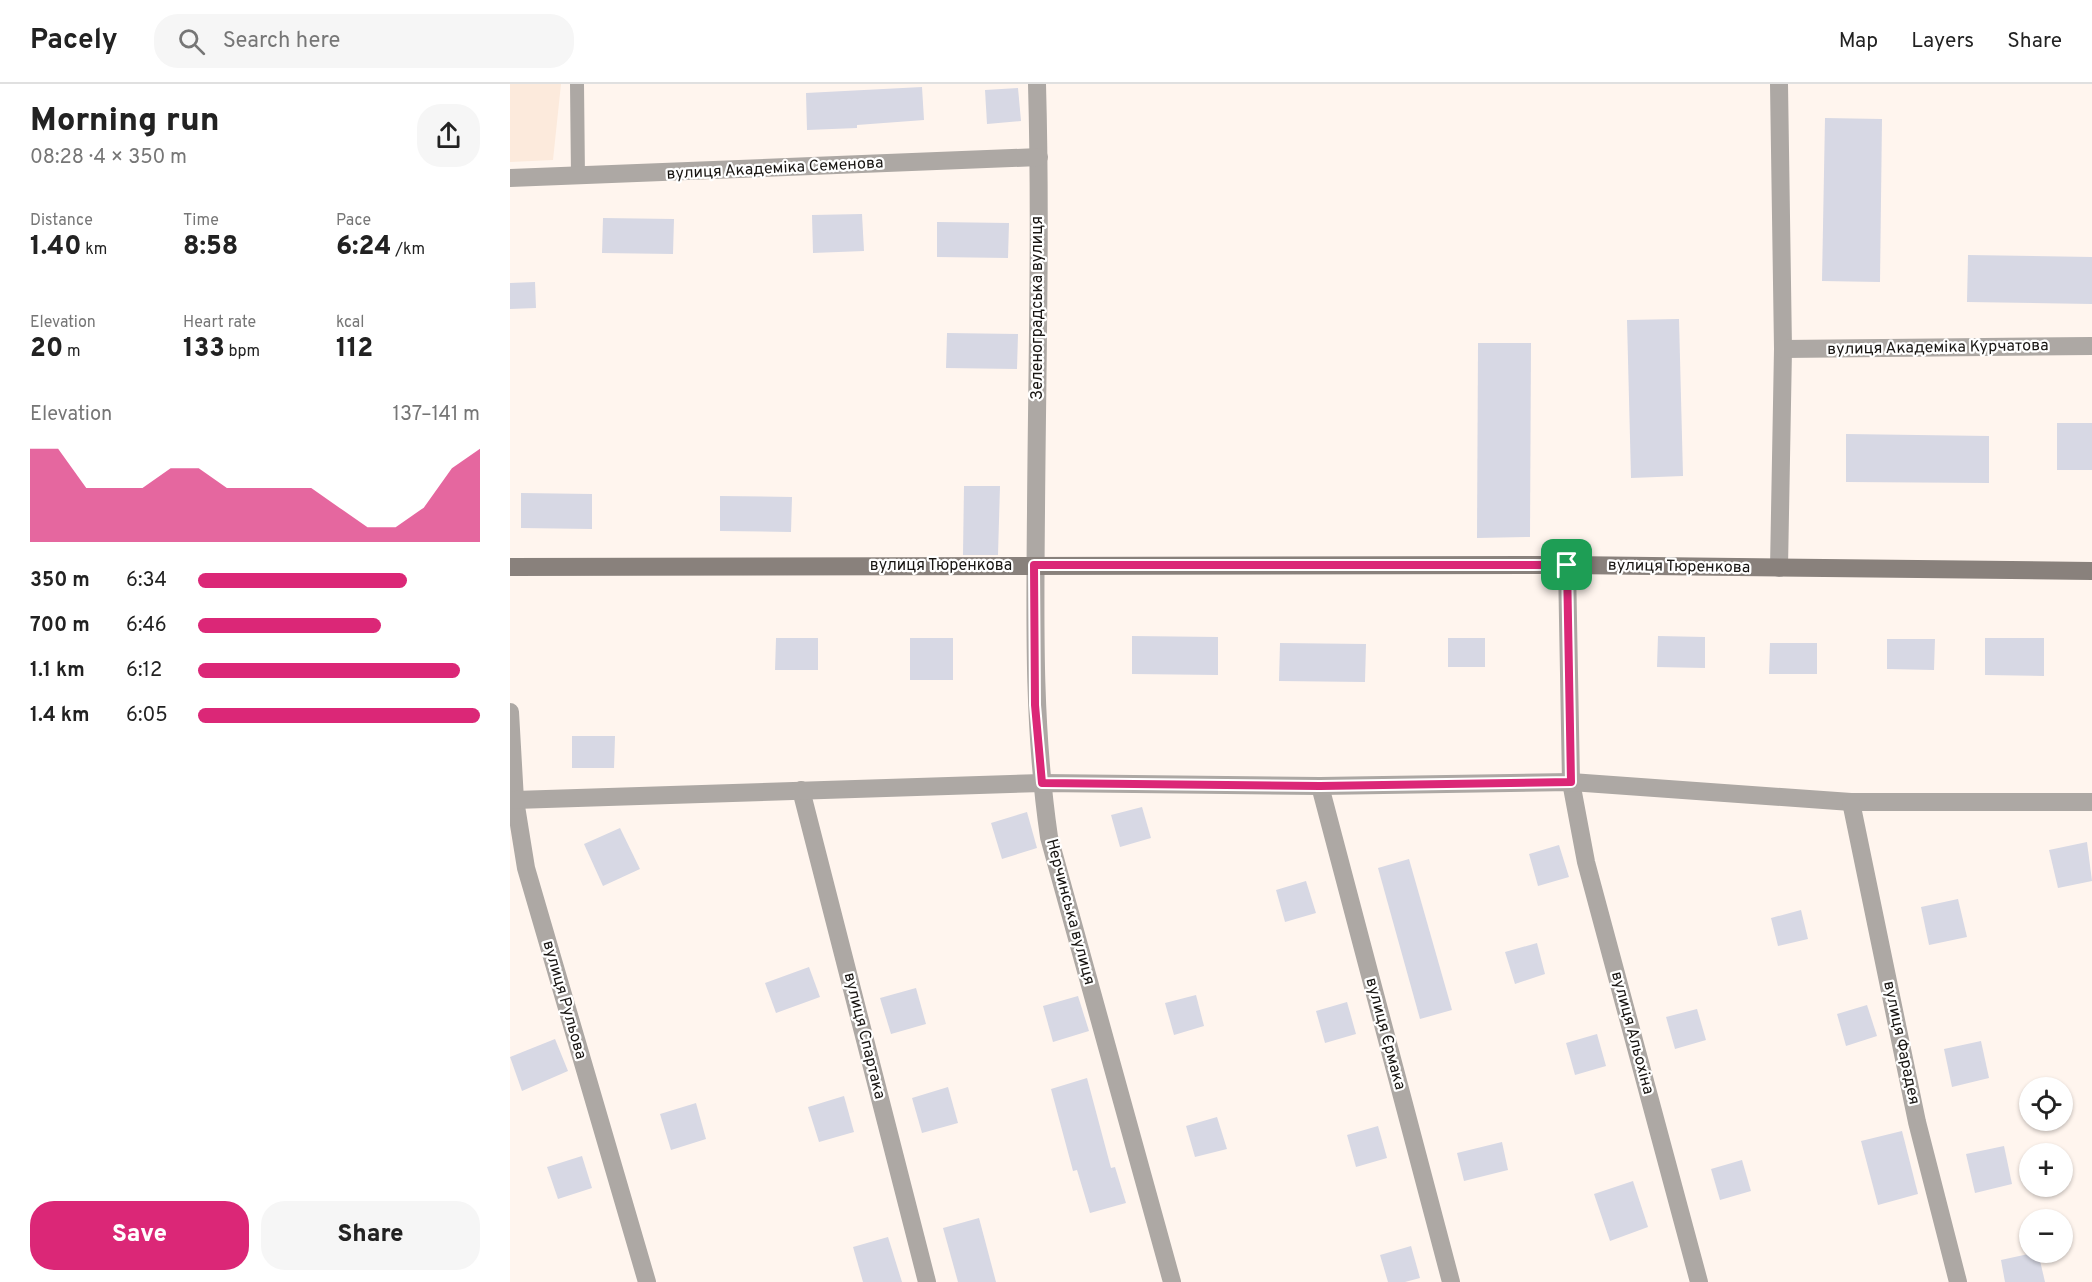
<!DOCTYPE html>
<html lang="en">
<head>
<meta charset="utf-8">
<style>
	body { margin:0; font-family:Overpass,sans-serif; background:#f6f6f6; color:#222; height:100vh; display:flex; flex-direction:column; font-size:22px; white-space:nowrap }
	* { box-sizing:border-box; margin:0 }
	p { font-size:20px; color:#767676 }
	.icon { flex:none; width:33px; height:33px; fill:none; stroke:currentColor; stroke-width:2; stroke-linecap:round; stroke-linejoin:round }
	.map { position:relative; flex:1; overflow:hidden }
	.details { display:flex; flex-direction:column; background:#fff; width:510px }
	.details>* { flex:none }
	.fabs { position:absolute; left:1509px; top:993px; display:grid; gap:12px }
	.fabs a { display:grid; place-items:center; width:54px; height:54px; border-radius:50%; background:#fff; box-shadow:0 2px 4px #0004; font-size:30px }
	.pin { position:absolute; display:grid; place-items:center; width:51px; height:51px; color:#fff; margin:-26px; border-radius:12px; box-shadow:0 3px 9px #0006 }
	.round { display:grid; place-items:center; flex:none; width:63px; height:63px; border-radius:24px; background:#f6f6f6 }
	.summary { display:flex; align-items:center; justify-content:space-between; height:102px; padding:0 30px }
	h1 { font-size:33px; font-weight:800; line-height:45px }
	.figures { display:grid; grid-template-columns:repeat(3,1fr); gap:9px; height:102px; padding:6px 30px }
	.figures div { display:grid; align-content:center }
	.figures b { font-size:26px; font-weight:800 }
	.figures small { font-size:16px; font-weight:400 }
	.figures p { font-size:16px }
	.chart { height:168px; padding:12px 30px }
	.chart p { display:flex; justify-content:space-between }
	.chart svg { width:100%; height:108px; margin-top:6px; fill:#db2777; opacity:.7 }
	.cta { display:flex; gap:12px; margin-top:auto; padding:12px 30px }
	.cta a { flex:1; height:69px; border-radius:24px; background:#db2777; color:#fff; font-size:24px; font-weight:800; line-height:69px; text-align:center }
	.cta a+a { background:#f6f6f6; color:#222 }
	ul { padding:0 30px; list-style:none; font-size:20px }
	li { display:grid; grid-template-columns:96px 72px 1fr; align-items:center; height:45px }
	li i { height:15px; border-radius:8px; background:#db2777 }
	header { display:flex; align-items:center; gap:36px; box-sizing:border-box; height:84px; padding:0 30px; background:#fff; border-bottom:2px solid #e0e0e0 }
	header strong { font-size:28px }
	nav { display:flex; gap:33px; margin-inline-start:auto; font-size:21px }
	.search { width:420px; height:54px; background:#f6f6f6; display:flex; align-items:center; gap:15px; box-sizing:border-box; padding:0 21px; border-radius:24px; color:#767676; font-size:22px }
	main { display:flex; flex:1; min-height:0 }
	.map>svg:first-child { display:block }
</style>
</head>
<body>
<header>
<strong>Pacely</strong>
<div class="search"><svg class="icon" aria-label="search" viewBox="0 0 24 24"><circle cx="10" cy="10" r="6"/><path d="M15 15l6 6"/></svg>Search here</div>
<nav><a>Map</a><a>Layers</a><a>Share</a></nav>
</header>
<main>
<section class="details">
<div class="summary"><div><h1>Morning run</h1><p>08:28 · 4 × 350 m</p></div><a class="round"><svg class="icon" aria-label="share" viewBox="0 0 24 24"><path d="M12 15V3M7 8l5-5 5 5M5 13v7h14v-7"/></svg></a></div>
<div class="figures">
<div><p>Distance</p><b>1.40<small> km</small></b></div>
<div><p>Time</p><b>8:58</b></div>
<div><p>Pace</p><b>6:24<small> /km</small></b></div>
</div>
<div class="figures">
<div><p>Elevation</p><b>20<small> m</small></b></div>
<div><p>Heart rate</p><b>133<small> bpm</small></b></div>
<div><p>kcal</p><b>112</b></div>
</div>
<div class="chart"><p><span>Elevation</span>137–141 m</p>
<svg viewBox="0 0 160 44" preserveAspectRatio="none"><path d="M0 44V6L10 6L20 22L30 22L40 22L50 14L60 14L70 22L80 22L90 22L100 22L110 30L120 38L130 38L140 30L150 14L160 6V44z"/></svg>
</div>
<ul>
<li><b>350 m</b>6:34<i style="width:74%"></i></li>
<li><b>700 m</b>6:46<i style="width:65%"></i></li>
<li><b>1.1 km</b>6:12<i style="width:93%"></i></li>
<li><b>1.4 km</b>6:05<i style="width:100%"></i></li>
</ul>
<div class="cta"><a>Save</a><a>Share</a></div>
</section>
<div class="map">
<svg width="1582" height="1198" viewBox="0 0 1582 1198">
	<rect width="100%" height="100%" fill="#fff5ee"/>
	<polygon fill="#fceadc" points="0,0 51,0 43,76 0,78"/>
	<g fill="#d7d8e4">
		<polygon points="412,3 414,36 347,41 347,44 297,46 296,9"/>
		<polygon points="508,4 511,37 477,40 475,6"/>
		<polygon points="1315,34 1372,35 1370,198 1312,197"/>
		<polygon points="352,130 354,167 303,169 302,131"/>
		<polygon points="93,134 164,135 163,170 92,169"/>
		<polygon points="427,138 499,139 498,174 427,173"/>
		<polygon points="1458,171 1582,173 1582,220 1457,218"/>
		<polygon points="25,198 26,224 0,225 0,199"/>
		<polygon points="1169,235 1173,392 1121,394 1117,236"/>
		<polygon points="437,249 508,250 507,285 436,284"/>
		<polygon points="968,259 1021,259 1020,453 967,454"/>
		<rect x="1547" y="339" width="35" height="47"/>
		<polygon points="1336,350 1479,352 1479,399 1336,398"/>
		<polygon points="454,402 490,402 488,471 453,471"/>
		<polygon points="11,409 82,410 82,445 11,444"/>
		<polygon points="210,412 282,413 281,448 210,447"/>
		<polygon points="622,552 708,553 708,591 622,590"/>
		<polygon points="1148,552 1195,553 1195,584 1147,583"/>
		<polygon points="266,554 308,554 308,586 265,586"/>
		<rect x="400" y="554" width="43" height="42"/>
		<rect x="938" y="554" width="37" height="29"/>
		<polygon points="1475,554 1534,554 1534,592 1475,591"/>
		<polygon points="1377,555 1425,555 1424,586 1377,585"/>
		<polygon points="770,559 856,560 855,598 769,597"/>
		<polygon points="1260,559 1307,559 1307,590 1259,590"/>
		<polygon points="62,652 105,652 104,684 62,684"/>
		<polygon points="632,723 641,754 610,763 601,731"/>
		<polygon points="517,728 527,764 492,775 481,739"/>
		<polygon points="110,744 130,785 93,802 74,760"/>
		<polygon points="1577,758 1582,797 1548,804 1539,766"/>
		<polygon points="1049,761 1059,793 1028,802 1019,770"/>
		<polygon points="899,775 942,926 910,935 868,784"/>
		<polygon points="796,797 806,829 775,838 766,806"/>
		<polygon points="1448,815 1457,853 1419,861 1411,823"/>
		<polygon points="1291,826 1298,855 1268,862 1261,834"/>
		<polygon points="1027,859 1035,890 1005,900 995,868"/>
		<polygon points="299,883 310,913 266,929 255,899"/>
		<polygon points="406,904 416,940 381,950 370,914"/>
		<polygon points="686,911 694,942 664,951 655,919"/>
		<polygon points="568,912 579,947 543,958 533,922"/>
		<polygon points="837,918 846,950 815,959 806,927"/>
		<polygon points="1357,921 1367,952 1336,962 1327,930"/>
		<polygon points="1187,925 1196,956 1165,965 1156,933"/>
		<polygon points="1087,950 1096,982 1065,991 1056,959"/>
		<polygon points="45,955 58,987 12,1007 0,973"/>
		<polygon points="1471,957 1479,994 1442,1003 1434,965"/>
		<polygon points="577,994 601,1084 605,1083 616,1119 580,1129 567,1086 563,1087 541,1005"/>
		<polygon points="438,1003 448,1039 412,1049 402,1014"/>
		<polygon points="334,1012 344,1048 309,1058 298,1023"/>
		<polygon points="186,1019 196,1055 161,1066 150,1030"/>
		<polygon points="707,1033 717,1065 685,1073 676,1042"/>
		<polygon points="868,1042 877,1074 846,1083 837,1051"/>
		<polygon points="1392,1047 1408,1110 1368,1121 1351,1057"/>
		<polygon points="992,1058 998,1086 954,1097 947,1069"/>
		<polygon points="1494,1062 1502,1100 1465,1109 1456,1070"/>
		<polygon points="72,1072 82,1104 48,1115 37,1083"/>
		<polygon points="1232,1076 1241,1107 1210,1116 1201,1085"/>
		<polygon points="1123,1097 1138,1143 1100,1157 1084,1110"/>
		<polygon points="469,1134 486,1198 448,1198 433,1144"/>
		<polygon points="378,1153 392,1198 353,1198 343,1163"/>
		<polygon points="901,1162 910,1194 895,1198 878,1198 870,1171"/>
		<polygon points="1528,1168 1535,1198 1495,1198 1491,1176"/>
	</g>
	<g fill="none" stroke-linecap="round" stroke-linejoin="round">
		<polyline stroke="#ada8a4" stroke-width="14" points="67,0 68,93"/>
		<g stroke="#ada8a4" stroke-width="18">
			<path d="M527,0C531,142 527,285 526,427C525,537 523,643 539,753L662,1198"/>
			<polyline points="1269,0 1273,265 1269,484"/>
			<polyline points="0,94 529,73"/>
			<polyline points="1273,265 1582,262"/>
			<polyline points="1057,481 1061,698 1076,778 1189,1198"/>
			<polyline points="0,628 5,716 16,784 137,1198"/>
			<polyline points="810,702 941,1198"/>
			<polyline points="291,706 417,1198"/>
			<polyline points="5,716 532,699 810,702 1061,698 1341,718 1582,718"/>
			<polyline points="1341,718 1407,1038 1448,1198"/>
		</g>
		<polyline stroke="#89817c" stroke-width="18" points="0,483 1057,481 1582,487"/>
	</g>
	<g fill="none" stroke-linecap="round" stroke-linejoin="round">
		<defs>
			<polygon id="route" points="524,481 1057,481 1061,698 810,702 532,699 525,621"/>
		</defs>
		<use href="#route" stroke="#fff" stroke-width="12"/>
		<use href="#route" stroke="#db2777" stroke-width="8"/>
	</g>
	<g text-anchor="middle" dominant-baseline="central" stroke-width="4.5" stroke-linejoin="round" paint-order="stroke">
		<g font-size="16" fill="#181512" stroke="#fff">
			<text transform="translate(265 85) rotate(-3)">вулиця Академіка Семенова</text>
			<text transform="translate(528 224) rotate(-90)">Зеленоградська вулиця</text>
			<text transform="translate(1428 264) rotate(-1)">вулиця Академіка Курчатова</text>
			<text x="431" y="482">вулиця Тюренкова</text>
			<text transform="translate(1169 483) rotate(1)">вулиця Тюренкова</text>
			<text transform="translate(560 828) rotate(75)">Нерчинська вулиця</text>
			<text transform="translate(54 916) rotate(74)">вулиця Рульова</text>
			<text transform="translate(1122 949) rotate(75)">вулиця Альохіна</text>
			<text transform="translate(875 950) rotate(75)">вулиця Єрмака</text>
			<text transform="translate(354 952) rotate(76)">вулиця Спартака</text>
			<text transform="translate(1391 959) rotate(78)">вулиця Фарадея</text>
		</g>
	</g>
</svg>
<div class="fabs">
<a><svg class="icon" aria-label="locate" viewBox="0 0 24 24"><circle cx="12" cy="12" r="6"/><path d="M12 2v4M12 18v4M2 12h4M18 12h4"/></svg></a>
<a>+</a>
<a>−</a>
</div>
<div class="pin" style="left:1057px;top:481px;background:#1e9e55"><svg class="icon" aria-label="arrive" viewBox="0 0 24 24"><path d="M6 21V4h12l-3 4 3 4H6"/></svg></div>
</div>
</main>
</body>
</html>
